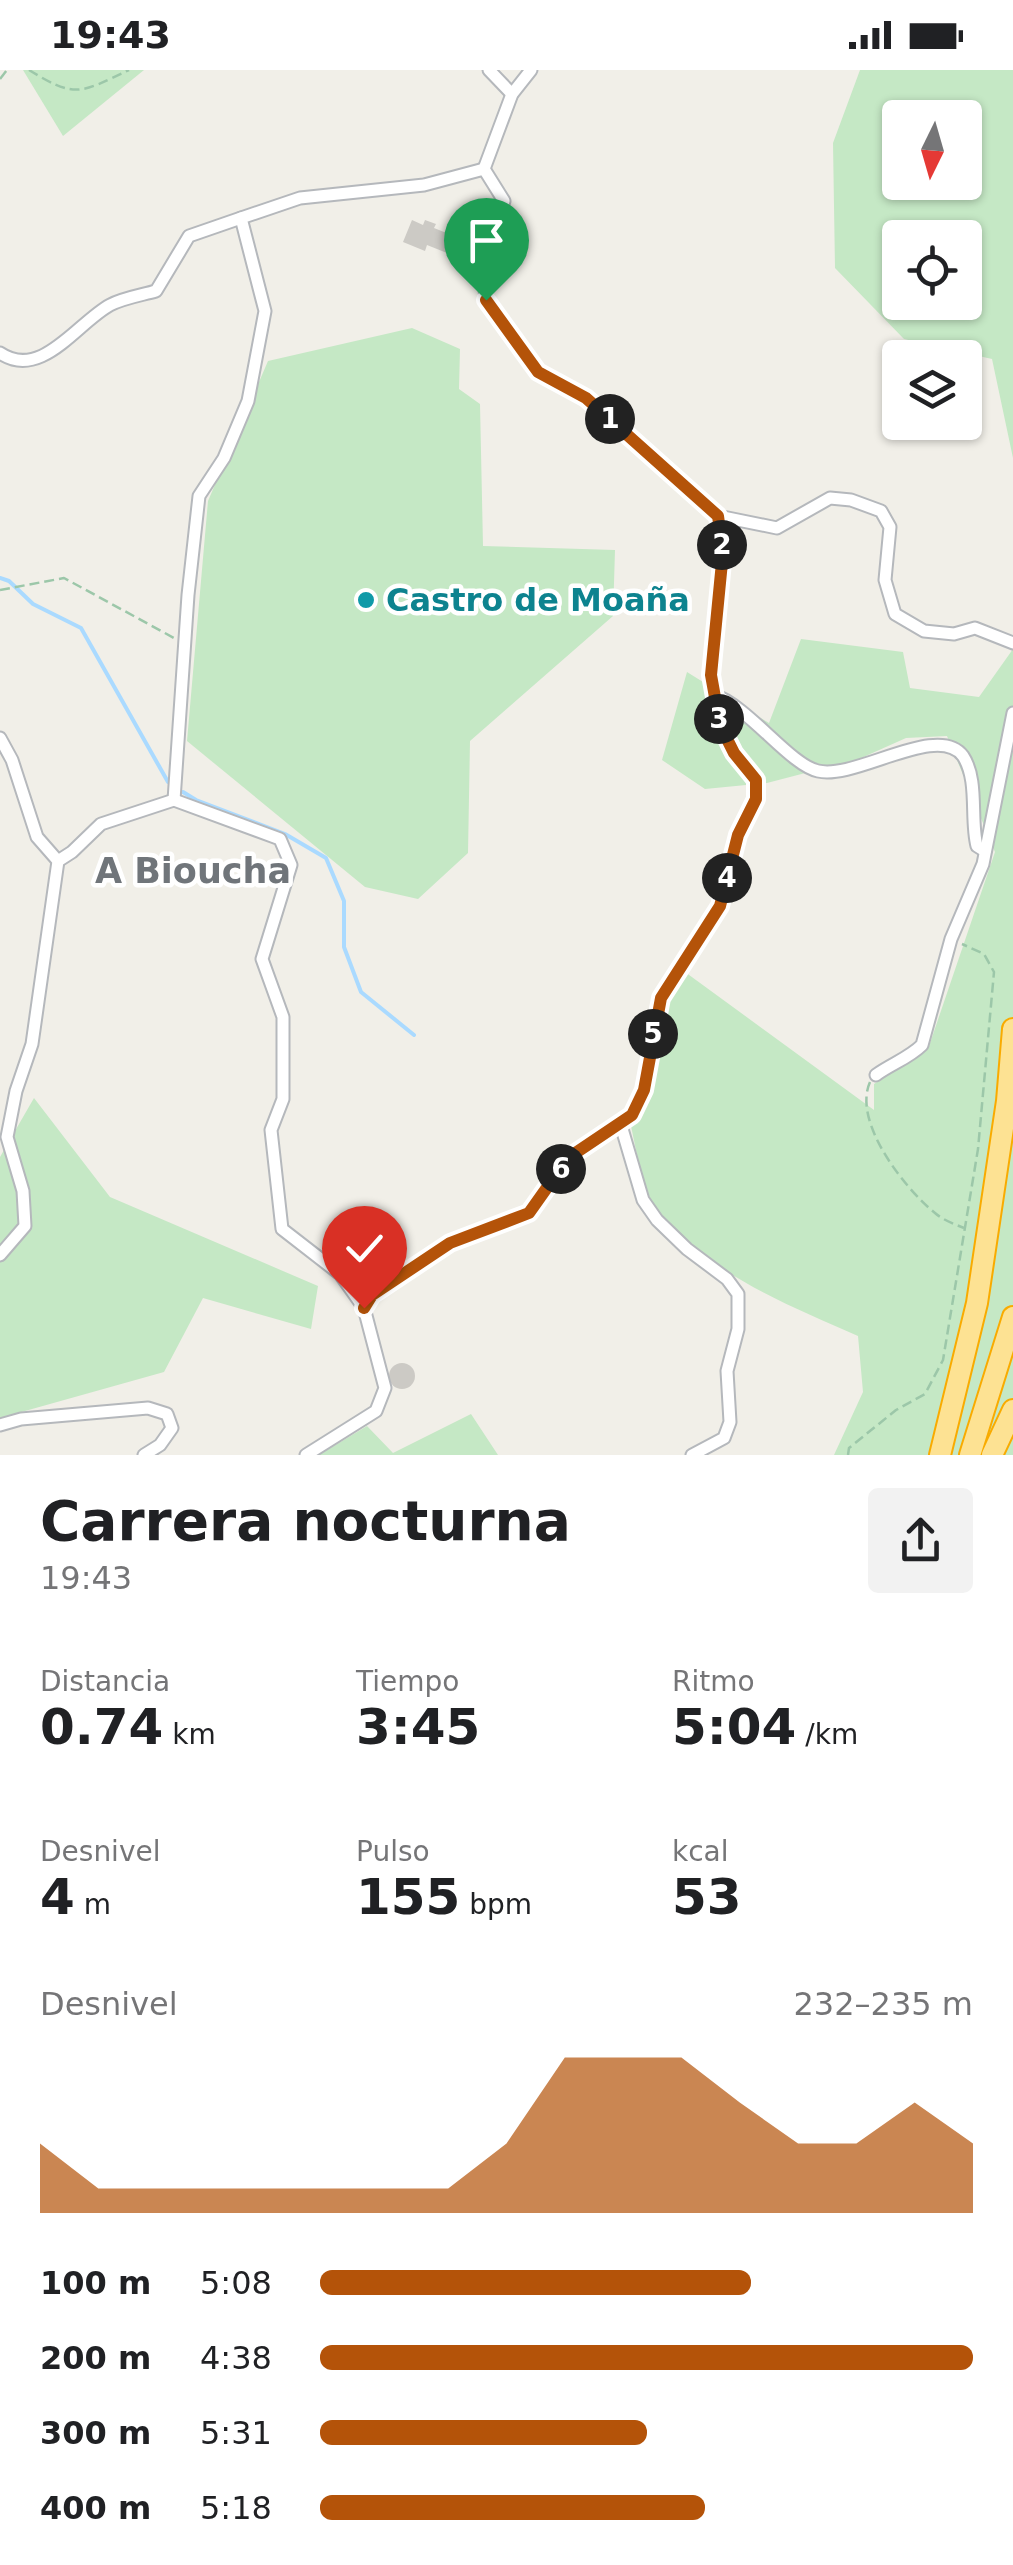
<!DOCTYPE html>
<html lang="es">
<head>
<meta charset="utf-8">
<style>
	body { margin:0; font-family:"DejaVu Sans",sans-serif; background:#f2f2f2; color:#202124; height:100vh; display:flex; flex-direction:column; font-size:38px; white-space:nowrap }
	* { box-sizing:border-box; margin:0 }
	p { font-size:32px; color:#757577 }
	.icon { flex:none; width:55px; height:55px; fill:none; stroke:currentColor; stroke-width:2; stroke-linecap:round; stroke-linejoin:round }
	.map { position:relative; height:1385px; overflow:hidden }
	.side { display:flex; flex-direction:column; background:#fff; flex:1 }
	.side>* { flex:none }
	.needle { width:65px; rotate:185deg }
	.controls { position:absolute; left:882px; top:30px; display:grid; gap:20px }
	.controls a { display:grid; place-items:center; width:100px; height:100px; border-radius:10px; background:#fff; box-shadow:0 2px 8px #0004; font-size:50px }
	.pin { position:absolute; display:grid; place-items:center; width:85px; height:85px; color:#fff; margin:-102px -42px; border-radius:50% 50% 50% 0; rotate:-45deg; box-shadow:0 0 10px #0007 }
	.pin .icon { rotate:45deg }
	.km { position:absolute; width:50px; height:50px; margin:-25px; border-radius:50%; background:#222; color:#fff; font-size:28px; line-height:50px; text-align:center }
	.round { display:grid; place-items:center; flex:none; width:105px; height:105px; border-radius:10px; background:#f2f2f2 }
	.head { display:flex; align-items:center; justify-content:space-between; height:170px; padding:0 40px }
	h1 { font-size:55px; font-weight:700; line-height:75px }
	.figures { display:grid; grid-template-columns:repeat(3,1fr); gap:15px; height:170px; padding:10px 40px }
	.figures div { display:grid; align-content:center }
	.figures b { font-size:50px; font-weight:700 }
	.figures small { font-size:28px; font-weight:400 }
	.figures p { font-size:28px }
	.chart { height:280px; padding:20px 40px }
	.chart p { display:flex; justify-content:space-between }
	.chart svg { width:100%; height:180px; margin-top:10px; fill:#b45309; opacity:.7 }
	ul { padding:0 40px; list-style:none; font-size:32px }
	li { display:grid; grid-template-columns:160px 120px 1fr; align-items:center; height:75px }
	li i { height:25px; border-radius:12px; background:#b45309 }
	.status { display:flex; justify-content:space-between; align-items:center; height:70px; padding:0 50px; background:#fff; direction:ltr }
	.status svg { height:28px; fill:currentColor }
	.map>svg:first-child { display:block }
</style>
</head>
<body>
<div class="status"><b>19:43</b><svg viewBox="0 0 49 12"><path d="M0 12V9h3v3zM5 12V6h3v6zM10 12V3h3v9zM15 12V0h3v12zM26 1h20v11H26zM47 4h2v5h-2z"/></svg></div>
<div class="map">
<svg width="1013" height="1385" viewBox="0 0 1013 1385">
	<rect width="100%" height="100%" fill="#f1efe8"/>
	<g fill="#c5e8c5" fill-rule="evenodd">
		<polygon points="23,0 144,0 63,66"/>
		<path d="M860,0H1013V388L992,289L904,269L835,198L833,73ZM900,48H965V112H900ZM900,168H965V232H900Z"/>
		<polygon points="412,258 460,279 459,319 480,334 483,476 615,480 613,546 470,671 468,783 418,829 365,817 187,671 208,431 268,291"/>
		<path d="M801,569L903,582L910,618L979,627L1013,579V1385H834L863,1322L858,1266C788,1235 711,1205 660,1144C642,1122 637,1083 631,1056L651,1019L662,942L685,902L874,1040V1014L928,979L995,782L947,666L906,668L859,689L767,713L705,719L662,690L687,602L769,653Z"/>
		<polygon points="34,1028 110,1127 318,1216 311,1259 203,1228 164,1302 0,1348 0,1087"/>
		<polygon points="471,1344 498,1385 319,1385 367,1356 393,1383"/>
	</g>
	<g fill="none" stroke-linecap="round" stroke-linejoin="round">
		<g stroke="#aadaff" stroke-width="4">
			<polyline points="0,508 9,511 33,534 81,558 168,712"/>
			<polyline points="183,722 196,730 285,764 326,788 344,831 344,877 361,922 414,965"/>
		</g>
	</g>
	<g fill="#cccac5">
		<polygon points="412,150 423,155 425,150 436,154 434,158 459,168 452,185 427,175 425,181 403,172"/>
		<circle cx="402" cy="1306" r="13"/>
	</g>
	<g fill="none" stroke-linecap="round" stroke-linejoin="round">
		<defs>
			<g id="street">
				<polyline points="489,0 512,24"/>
				<polyline points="484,99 504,131 483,198 486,230 538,302 586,328 718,446 777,458 830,428 851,430 881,441 890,457 885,510 895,544 924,561 954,564 975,558 1013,573"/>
				<polyline points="484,99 512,24 531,0"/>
				<path d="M0,283C41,311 77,253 110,235C123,228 142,225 156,221L189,166L241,148"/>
				<path d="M714,625C748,636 790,695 818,701C856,710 938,652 963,686C979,710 970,750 977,776L985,781"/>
				<polyline points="0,668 12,690 37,767 58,791 32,974 16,1021 7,1067 23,1121 25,1156 0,1185"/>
				<polyline points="174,730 188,525 199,426 224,388 248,331 265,241 241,148 300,128 424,115 484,99"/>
				<polyline points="58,791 72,782 101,754 174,730 280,769 291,795 262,889 283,947 283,1029 271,1060 282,1159 340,1204 364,1238 385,1318 376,1341 306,1385"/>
				<path d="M876,1005C891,994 909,988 922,975L951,869L983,794L1013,643"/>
				<polyline points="620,1052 643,1130 657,1150 687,1179 727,1209 738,1224 738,1259 727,1301 730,1352 724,1368 692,1385"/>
				<polyline points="364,1238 372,1225 451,1173 529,1143 568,1088 632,1045 644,1020 661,928 720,836 738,765 756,729 756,710 735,683 720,655 711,605 723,482 718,446"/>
				<polyline points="0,1355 21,1349 148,1338 167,1344 172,1358 160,1375 144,1385"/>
			</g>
			<g id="highway">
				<polyline points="940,1385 977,1233 1007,1031 1013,959"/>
				<polyline points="970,1385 1013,1247"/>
				<polyline points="992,1385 1013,1340"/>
			</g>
		</defs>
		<use href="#street" stroke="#b5b8bc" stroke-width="15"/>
		<use href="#highway" stroke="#f9ab00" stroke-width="24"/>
		<g stroke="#9cc7a9" stroke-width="2.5" stroke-dasharray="10 5" stroke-linecap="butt">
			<path d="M29,0C76,29 80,23 129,0"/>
			<polyline points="0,9 7,0"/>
			<polyline points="0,520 64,508 174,568"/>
			<path d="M870,1012C852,1052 905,1119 935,1143C943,1150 954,1154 964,1158"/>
			<polyline points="848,1385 849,1378 896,1340 925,1324 943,1290 978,1079 994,902 984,884 962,874"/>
		</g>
		<use href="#street" stroke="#fff" stroke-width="11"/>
		<use href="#highway" stroke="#fde293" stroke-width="20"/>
	</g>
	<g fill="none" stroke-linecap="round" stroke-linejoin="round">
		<defs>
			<polyline id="route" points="364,1238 372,1225 450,1173 529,1143 568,1088 632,1045 644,1020 661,928 720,836 738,765 756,729 756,710 734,683 720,655 711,605 723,482 718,446 586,328 538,302 486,230"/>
		</defs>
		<use href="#route" stroke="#fff" stroke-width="20"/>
		<use href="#route" stroke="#b45309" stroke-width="12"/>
	</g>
	<circle fill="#0f9aa8" stroke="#fff" stroke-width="4" cx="366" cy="530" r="10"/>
	<g text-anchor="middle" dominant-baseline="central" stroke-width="9" stroke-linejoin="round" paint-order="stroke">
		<g font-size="32" font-weight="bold" fill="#0d838f" stroke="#fff" text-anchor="start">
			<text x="386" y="530">Castro de Moaña</text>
		</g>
		<g font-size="35" font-weight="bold" fill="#70757a" stroke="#fff">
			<text x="193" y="801">A Bioucha</text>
		</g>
	</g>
</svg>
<div class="controls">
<a><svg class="needle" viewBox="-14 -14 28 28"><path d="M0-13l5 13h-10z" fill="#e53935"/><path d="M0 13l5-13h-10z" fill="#757577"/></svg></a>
<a><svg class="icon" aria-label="locate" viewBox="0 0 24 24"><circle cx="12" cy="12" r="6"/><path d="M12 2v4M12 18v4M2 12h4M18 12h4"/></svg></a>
<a><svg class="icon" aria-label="layers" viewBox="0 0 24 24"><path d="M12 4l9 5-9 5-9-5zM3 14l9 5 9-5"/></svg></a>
</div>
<div class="pin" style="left:486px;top:230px;background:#1e9e55"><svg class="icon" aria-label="arrive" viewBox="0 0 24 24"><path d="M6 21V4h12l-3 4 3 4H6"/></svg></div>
<div class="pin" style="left:364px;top:1238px;background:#d93025"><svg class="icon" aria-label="check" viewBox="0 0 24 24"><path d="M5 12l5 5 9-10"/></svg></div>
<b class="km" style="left:610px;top:349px">1</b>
<b class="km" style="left:722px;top:475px">2</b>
<b class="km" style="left:719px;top:649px">3</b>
<b class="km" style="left:727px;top:808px">4</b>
<b class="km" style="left:653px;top:964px">5</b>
<b class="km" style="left:561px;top:1099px">6</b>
</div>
<section class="side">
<div class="head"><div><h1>Carrera nocturna</h1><p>19:43</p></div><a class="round"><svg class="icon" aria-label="share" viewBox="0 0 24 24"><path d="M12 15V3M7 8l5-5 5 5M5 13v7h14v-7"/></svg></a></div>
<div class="figures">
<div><p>Distancia</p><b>0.74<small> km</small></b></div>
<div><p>Tiempo</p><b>3:45</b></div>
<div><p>Ritmo</p><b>5:04<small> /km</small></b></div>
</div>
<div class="figures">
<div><p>Desnivel</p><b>4<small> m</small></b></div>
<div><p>Pulso</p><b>155<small> bpm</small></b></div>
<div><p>kcal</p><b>53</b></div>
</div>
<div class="chart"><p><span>Desnivel</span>232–235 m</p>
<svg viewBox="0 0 160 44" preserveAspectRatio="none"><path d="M0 44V27L10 38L20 38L30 38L40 38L50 38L60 38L70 38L80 27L90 6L100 6L110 6L120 17L130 27L140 27L150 17L160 27V44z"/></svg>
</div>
<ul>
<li><b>100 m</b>5:08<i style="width:66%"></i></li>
<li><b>200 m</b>4:38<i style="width:100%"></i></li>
<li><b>300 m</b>5:31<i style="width:50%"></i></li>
<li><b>400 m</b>5:18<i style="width:59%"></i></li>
</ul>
</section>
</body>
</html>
